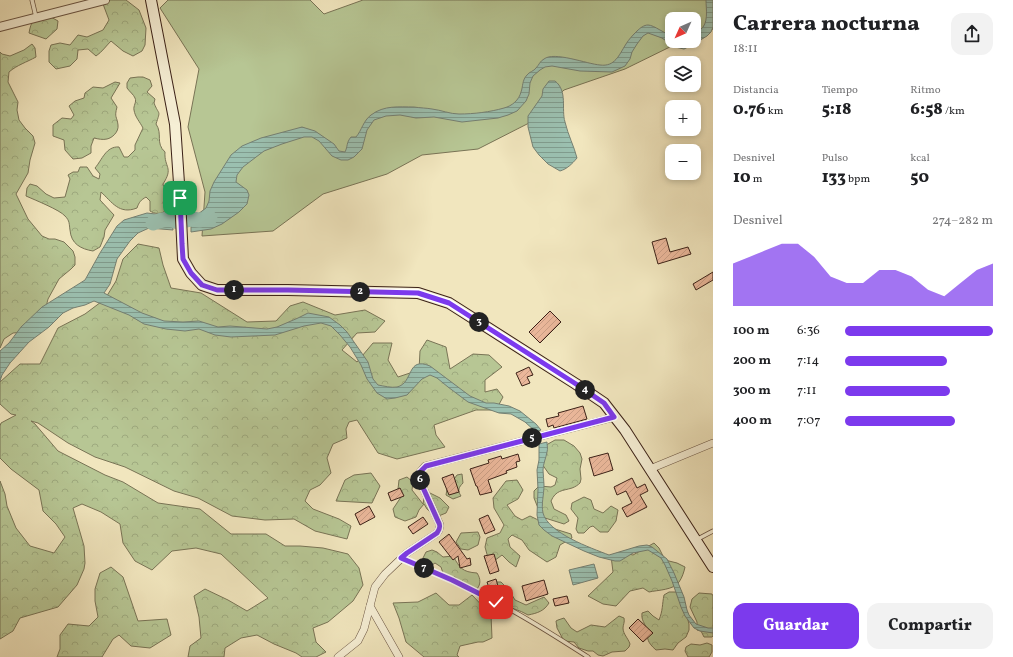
<!DOCTYPE html>
<html lang="es">
<head>
<meta charset="utf-8">
<style>
	body { margin:0; font-family:Vollkorn,serif; background:#f2f2f2; color:#202124; height:100vh; display:flex; flex-direction:column; font-size:15px; white-space:nowrap }
	* { box-sizing:border-box; margin:0 }
	p { font-size:13px; color:#757577 }
	.icon { flex:none; width:22px; height:22px; fill:none; stroke:currentColor; stroke-width:2; stroke-linecap:round; stroke-linejoin:round }
	.map { position:relative; flex:1; overflow:hidden }
	.panel { display:flex; flex-direction:column; background:#fff; width:300px }
	.panel>* { flex:none }
	.needle { width:26px; rotate:225deg }
	.tools { position:absolute; left:665px; top:12px; display:grid; gap:8px }
	.tools a { display:grid; place-items:center; width:36px; height:36px; border-radius:8px; background:#fff; box-shadow:0 2px 6px #0003; font-size:20px }
	.pin { position:absolute; display:grid; place-items:center; width:34px; height:34px; color:#fff; margin:-17px; border-radius:8px; box-shadow:0 2px 6px #0006 }
	.km { position:absolute; width:20px; height:20px; margin:-10px; border-radius:50%; background:#222; color:#fff; font-size:11px; line-height:20px; text-align:center }
	.round { display:grid; place-items:center; flex:none; width:42px; height:42px; border-radius:12px; background:#f2f2f2 }
	.headline { display:flex; align-items:center; justify-content:space-between; height:68px; padding:0 20px }
	h1 { font-size:22px; font-weight:800; line-height:30px }
	.stats { display:grid; grid-template-columns:repeat(3,1fr); gap:6px; height:68px; padding:4px 20px }
	.stats div { display:grid; align-content:center }
	.stats b { font-size:17px; font-weight:800 }
	.stats small { font-size:11px; font-weight:400 }
	.stats p { font-size:11px }
	.chart { height:112px; padding:8px 20px }
	.chart p { display:flex; justify-content:space-between }
	.chart svg { width:100%; height:72px; margin-top:4px; fill:#7c3aed; opacity:.7 }
	.action { display:flex; gap:8px; margin-top:auto; padding:8px 20px }
	.action a { flex:1; height:46px; border-radius:12px; background:#7c3aed; color:#fff; font-size:16px; font-weight:800; line-height:46px; text-align:center }
	.action a+a { background:#f2f2f2; color:#202124 }
	ul { padding:0 20px; list-style:none; font-size:13px }
	li { display:grid; grid-template-columns:64px 48px 1fr; align-items:center; height:30px }
	li i { height:10px; border-radius:5px; background:#7c3aed }
	main { display:flex; flex:1; min-height:0 }
	.map>svg:first-child { display:block }
</style>
</head>
<body>
<main>
<div class="map">
<svg width="713" height="657" viewBox="0 0 713 657">
	<defs>
		<pattern id="forest-crowns" width="20" height="18" patternUnits="userSpaceOnUse"><rect width="20" height="18" fill="#b7c694"/><path d="M2 6a3 3 0 1 1 6 0M12 15a3 3 0 1 1 6 0" fill="none" stroke="#9eaa7f"/></pattern>
		<pattern id="water-rules" width="6" height="5" patternUnits="userSpaceOnUse"><rect width="6" height="5" fill="#9bc0b0"/><path d="M0 2.5h6" fill="none" stroke="#809c8e"/></pattern>
		<pattern id="building-hatch" width="6" height="6" patternUnits="userSpaceOnUse"><rect width="6" height="6" fill="#eab79a"/><path d="M-1 1l2-2M0 6l6-6M5 7l2-2" fill="none" stroke="#ca9d84"/></pattern>
	</defs>
	<rect width="100%" height="100%" fill="#f1e6be"/>
	<filter id="stains"><feTurbulence type="fractalNoise" baseFrequency=".005" numOctaves="4"/><feColorMatrix values="0 0 0 0 .2 0 0 0 0 .09 0 0 0 0 .02 0 0 0 .5 -.17"/></filter>
	<radialGradient id="worn" r=".72"><stop offset=".6" stop-color="#630" stop-opacity="0"/><stop offset="1" stop-color="#630" stop-opacity=".3"/></radialGradient>
	<polygon fill="#b7c694" stroke="#797456" points="168,0 310,0 324,14 363,0 713,0 713,29 694,37 694,19 672,19 672,41 678,43 625,69 564,90 531,122 478,149 422,155 387,174 323,194 273,231 202,236 205,192 188,127 199,69 160,8"/>
	<g fill="url(#forest-crowns)" stroke="#797456">
		<path d="M104,0H126L139,10L146,28L145,45L142,51L133,56L123,51L111,41C106,46 102,52 96,56L88,49L78,50L77,59L70,66L56,69L49,62V51L51,45L60,43L70,45L78,35L87,37L103,30L109,20L103,4Z"/>
		<path d="M42,12L58,21L57,29L46,39L29,33C31,21 34,19 42,12Z"/>
		<path d="M32,44L35,48L36,57C27,62 17,65 9,72L8,82L18,102L17,110L19,120L25,128L33,136L35,143L30,160L28,173L16,194L28,219L42,236L49,239H55L64,242L73,251L75,257V265L71,269L59,279L48,299L47,303L46,309L23,332L13,333L4,339L0,348V52L2,54L10,56L24,50Z"/>
		<path d="M138,77H143L150,80L152,86L147,92L155,99L154,103C159,116 161,109 156,124C163,134 155,143 165,152C164,168 174,167 163,184C164,187 166,191 167,194C168,197 165,209 164,212C159,214 155,214 150,211V201L146,197C141,200 139,202 137,208C119,215 112,202 101,192L100,200L114,215L105,230L104,237L100,247L93,251C81,249 71,244 70,230C69,224 70,221 65,216C60,210 35,200 26,196L27,188L30,184L37,186L46,194L54,198L65,197L70,179L68,175L73,172H78L80,167H87L93,176L99,179L100,174L95,168C102,160 106,146 119,147L124,157H128L135,150V145L143,128C140,122 135,117 134,110C133,106 137,102 135,98C134,95 129,91 127,88V83L130,78Z"/>
		<path d="M115,82L120,83L111,98L117,107C114,118 117,116 118,125C119,132 112,138 107,139C103,140 98,139 94,138L91,146V153L82,158L73,159L65,150L64,140L53,136V125L62,118L71,119L74,115L69,106L75,101L84,98L85,93L93,87L103,88Z"/>
		<polygon points="138,244 159,248 163,265 171,288 201,293 247,322 276,321 290,306 303,302 335,315 365,310 385,321 375,332 357,333 342,350 357,362 373,343 392,343 388,360 398,377 419,370 420,351 427,340 446,347 450,369 473,354 489,355 502,367 485,380 485,392 497,389 503,397 496,410 476,410 434,425 436,435 445,447 397,459 378,453 357,420 349,422 346,429 347,438 333,444 327,458 331,473 320,485 310,490 305,501 313,509 339,519 351,526 347,539 315,531 294,519 265,520 232,516 198,498 174,491 125,467 95,457 68,443 38,423 31,421 35,424 58,451 105,475 123,482 158,503 200,509 231,534 266,534 285,546 300,546 323,548 348,554 359,568 363,585 353,601 328,622 313,628 316,642 326,652 316,657 302,657 296,653 274,644 257,635 241,638 225,648 224,657 188,657 190,646 201,638 199,617 194,596 205,589 228,600 247,611 268,598 221,554 196,548 172,551 152,570 135,561 123,543 120,524 101,512 82,504 73,508 84,546 85,563 84,569 77,585 58,607 20,618 13,631 0,639 0,481 5,494 7,506 16,528 30,546 54,553 65,537 56,524 43,511 39,490 11,469 0,458 0,426 1,423 16,415 11,414 0,404 0,382 20,364 40,364 58,328 85,314 105,299 116,281 123,259"/>
		<path d="M555,440H564L574,446L580,453L582,459L580,469L581,479L580,483C578,485 575,487 572,488C562,491 556,490 551,501L554,509L566,515L569,521L564,524L545,518L540,513L534,498V491L539,486L551,487L555,485L557,478L549,474L542,464L544,447L548,444Z"/>
		<polygon points="371,473 380,486 372,503 336,501 345,480 354,475"/>
		<path d="M462,474L463,483C459,487 457,490 461,496L453,499L446,495L447,489L457,475Z"/>
		<polygon points="407,477 413,482 412,490 423,504 424,498 430,493 440,498 449,507 446,513 436,517 427,509 424,504 419,510 416,517 405,521 395,517 393,509 401,497 398,489 399,480"/>
		<path d="M517,480L523,490L518,499L507,505L515,516L522,520L530,516C539,520 546,525 555,529C560,531 566,532 571,534L572,538L560,545L556,557L547,562L529,550L522,540L512,535L508,539L510,547L520,556L516,567L509,562L502,555L494,561L488,558L485,547L487,538L500,533L504,525L494,508L493,498L506,481Z"/>
		<polygon points="584,497 591,500 594,509 603,513 611,506 618,510 616,521 608,532 600,532 593,526 590,527 584,533 578,533 576,529 578,518 571,509 572,503"/>
		<polygon points="478,532 480,537 478,545 468,550 461,549 456,542 461,533"/>
		<path d="M654,543L659,548L665,560L677,563L685,567C684,572 682,578 679,582C674,590 658,590 649,592L643,588L630,591L616,606L603,604L588,596L613,572L611,556L621,552L633,555Z"/>
		<path d="M432,550L437,552L443,557L453,556C460,568 462,572 477,573C481,579 481,585 476,590L464,585L455,577H446L443,573L441,567L435,563L429,567L425,565L422,560L426,552Z"/>
		<polygon points="111,567 123,577 138,621 167,619 171,635 150,648 131,646 119,635 113,639 102,657 57,657 60,649 60,635 68,624 89,626 98,617 95,601 95,589 100,573"/>
		<path d="M495,582H501L509,590L515,600L526,605L544,597L549,603C544,611 538,613 528,615C520,610 510,608 501,604L492,586Z"/>
		<path d="M669,592H676L682,597L689,624V630L686,637L678,643L673,650L665,649L656,650C647,642 648,640 646,629C645,622 641,621 642,613L648,611L653,616L659,620C663,610 662,605 664,595Z"/>
		<polygon points="436,593 449,605 459,605 472,595 491,615 492,638 483,642 478,642 460,646 457,655 459,657 424,657 406,642 399,618 393,603 418,602"/>
		<polygon points="699,593 712,594 713,596 713,636 712,637 704,637 701,631 697,630 697,622 690,607 692,599"/>
		<path d="M619,616L624,618C625,622 623,625 623,628C623,634 628,638 630,644L629,647L625,651L612,652L603,656L598,655L593,651H588L579,648L574,642L564,641L557,628L556,621L558,620L564,618L571,628L577,632L591,625L605,627Z"/>
		<polygon points="707,643 712,645 712,652 709,657 688,657 685,651 686,647 691,644 700,645"/>
	</g>
	<g fill="url(#water-rules)" stroke="#758073">
		<path d="M706,0H713V27L711,32L707,36L692,45L684,49L675,47L662,38L648,33L643,36L637,44L632,52L630,59L625,66L612,72L580,71L552,66L545,67L540,70L533,76L530,83L529,94L526,101L517,111L508,115L498,118L462,122L434,117L416,118L400,115L386,116L374,120L367,130L362,149L354,157L348,160H341L332,156L319,141L312,137H304L282,144L264,151L243,167L237,175L236,182L247,190L249,195L247,204L239,212L222,224L211,229L191,232V216L198,214L206,208L209,201L210,191L214,182L231,155L242,146L261,138L302,127L315,131L334,144L339,151L345,152C348,146 346,143 351,137H356C362,130 363,121 371,115C384,105 399,107 414,107C420,108 427,108 432,109C441,110 450,114 459,114C474,114 490,112 504,108C512,106 519,100 521,92C523,87 522,80 527,75C529,72 534,71 536,68C539,65 540,61 544,59C554,51 587,64 600,65C615,67 619,55 626,44C629,39 633,35 637,31C640,28 644,25 648,25C654,25 665,34 672,36V41H694V32C696,31 699,31 700,30C709,24 706,9 706,0Z"/>
		<path d="M549,81H555C568,91 561,109 565,122C568,135 574,146 577,158C572,164 567,169 560,171L548,164L539,155L533,147L528,127V116L542,96L543,89Z"/>
		<path d="M147,213L172,216L173,230L149,228L138,233L130,241L117,259L110,284L104,293L142,313L164,321L183,322L199,321L218,327L230,326L267,329L277,327L298,318L308,313L329,317L340,325L347,332L368,362L373,379L378,385C384,386 391,388 397,387C414,383 406,356 430,366L470,396L486,403H494L509,406L520,411L536,424L541,430L536,432L525,422L511,414L499,413L468,402L448,387L437,378L430,375L422,379L407,395L395,398L387,399L377,393L367,379L361,365L350,347L340,335L331,326L321,323L304,326L275,335L231,337L215,335L199,329L185,331L166,329L144,324L129,315L94,301L85,305L73,308L63,313L49,327L29,342L10,363L2,375L0,381V351L9,343L21,327L42,307L85,280L100,253L117,226L124,220Z"/>
		<path d="M547,442C547,445 548,449 547,452C546,458 543,464 543,470C543,475 544,480 544,485C544,495 541,504 543,513C548,533 591,548 609,555L639,546L647,545L652,547L667,559L674,573L684,597L687,610L689,615L696,624L708,628H713V633L700,631L694,628L685,616L681,607L672,581L665,565L661,558L648,550L633,553L620,561H615L599,557L584,551L552,536L544,530L539,525L537,515L538,489L537,470L539,460V444Z"/>
		<polygon points="594,564 598,578 573,585 569,570"/>
	</g>
	<g fill="none" stroke-linecap="round" stroke-linejoin="round">
		<path stroke="#9bc0b0" stroke-width="15" d="M153,223C163,220 168,217 178,222L191,219L200,220L210,218"/>
	</g>
	<g fill="url(#building-hatch)" stroke="#3b2117">
		<polygon points="666,238 670,252 688,247 691,254 658,264 652,242"/>
		<polygon points="713,272 713,280 696,290 693,284"/>
		<polygon points="550,311 561,322 540,343 529,332"/>
		<polygon points="529,367 533,375 527,377 530,383 522,386 516,373"/>
		<polygon points="583,406 587,419 554,428 553,425 548,427 546,419 559,416 558,413"/>
		<polygon points="608,453 613,470 594,476 589,458"/>
		<polygon points="518,454 520,461 516,462 517,467 506,471 507,473 488,480 492,492 480,495 477,486 476,486 470,469 489,463 488,460 501,456 502,459"/>
		<polygon points="453,474 459,492 449,495 442,478"/>
		<polygon points="632,478 637,488 645,484 648,491 640,495 647,507 627,517 622,508 632,503 626,491 617,495 614,487"/>
		<polygon points="400,488 404,496 391,501 388,493"/>
		<polygon points="369,506 375,517 360,525 355,514"/>
		<polygon points="488,515 495,530 485,534 479,519"/>
		<polygon points="423,517 428,524 413,534 408,527"/>
		<polygon points="449,534 467,559 470,558 471,565 460,568 458,556 453,560 439,542"/>
		<polygon points="494,554 499,571 490,574 484,556"/>
		<polygon points="496,579 498,586 489,588 487,582"/>
		<polygon points="544,580 548,594 526,601 522,586"/>
		<polygon points="567,596 569,603 555,606 553,599"/>
		<polygon points="638,619 653,633 643,642 629,628"/>
	</g>
	<g fill="none" stroke-linecap="round" stroke-linejoin="round">
		<defs>
			<g id="service">
				<polyline points="32,0 36,17"/>
				<polyline points="696,540 713,531"/>
				<path d="M402,558C434,572 465,586 496,602C528,618 558,638 588,657"/>
			</g>
			<g id="minor">
				<polyline points="650,469 713,443"/>
				<polyline points="338,657 358,641 364,629 370,606"/>
				<polyline points="399,657 370,606 375,587 385,574 407,553 437,533 439,530 440,525 420,481 420,472 425,466 615,417"/>
			</g>
			<polyline id="tertiary" points="0,27 105,0"/>
			<polyline id="secondary" points="151,0 175,124 180,198 183,259 191,273 202,285 217,290 288,290 418,293 449,303 576,384 604,403 625,430 713,567"/>
		</defs>
		<use href="#service" stroke="#685241" stroke-width="5"/>
		<use href="#minor" stroke="#685241" stroke-width="8"/>
		<use href="#tertiary" stroke="#685241" stroke-width="10"/>
		<use href="#secondary" stroke="#3b2117" stroke-width="12"/>
		<use href="#service" stroke="#f6efd5" stroke-width="3.5"/>
		<use href="#minor" stroke="#f6efd5" stroke-width="7"/>
		<use href="#tertiary" stroke="#f6efd5" stroke-width="8"/>
		<use href="#secondary" stroke="#f6efd5" stroke-width="10"/>
	</g>
	<g fill="none" stroke-linecap="round" stroke-linejoin="round">
		<defs>
			<path id="route" d="M180,198L182,244L183,259L191,273L202,285L217,290H288L418,293L449,303L576,384L604,403L614,417L426,466L420,472V481L438,521C441,526 440,529 437,533L407,553L401,558L452,580L496,602"/>
		</defs>
		<use href="#route" stroke="#fff" stroke-width="8"/>
		<use href="#route" stroke="#7c3aed" stroke-width="5"/>
	</g>
	<rect width="100%" height="100%" filter="url(#stains)"/>
	<rect width="100%" height="100%" fill="url(#worn)"/>
</svg>
<div class="tools">
<a><svg class="needle" viewBox="-14 -14 28 28"><path d="M0-13l5 13h-10z" fill="#e53935"/><path d="M0 13l5-13h-10z" fill="#757577"/></svg></a>
<a><svg class="icon" aria-label="layers" viewBox="0 0 24 24"><path d="M12 4l9 5-9 5-9-5zM3 14l9 5 9-5"/></svg></a>
<a>+</a>
<a>−</a>
</div>
<div class="pin" style="left:180px;top:198px;background:#1e9e55"><svg class="icon" aria-label="arrive" viewBox="0 0 24 24"><path d="M6 21V4h12l-3 4 3 4H6"/></svg></div>
<div class="pin" style="left:496px;top:602px;background:#d93025"><svg class="icon" aria-label="check" viewBox="0 0 24 24"><path d="M5 12l5 5 9-10"/></svg></div>
<b class="km" style="left:234px;top:290px">1</b>
<b class="km" style="left:360px;top:292px">2</b>
<b class="km" style="left:479px;top:322px">3</b>
<b class="km" style="left:585px;top:390px">4</b>
<b class="km" style="left:532px;top:438px">5</b>
<b class="km" style="left:420px;top:480px">6</b>
<b class="km" style="left:424px;top:568px">7</b>
</div>
<section class="panel">
<div class="headline"><div><h1>Carrera nocturna</h1><p>18:11</p></div><a class="round"><svg class="icon" aria-label="share" viewBox="0 0 24 24"><path d="M12 15V3M7 8l5-5 5 5M5 13v7h14v-7"/></svg></a></div>
<div class="stats">
<div><p>Distancia</p><b>0.76<small> km</small></b></div>
<div><p>Tiempo</p><b>5:18</b></div>
<div><p>Ritmo</p><b>6:58<small> /km</small></b></div>
</div>
<div class="stats">
<div><p>Desnivel</p><b>10<small> m</small></b></div>
<div><p>Pulso</p><b>133<small> bpm</small></b></div>
<div><p>kcal</p><b>50</b></div>
</div>
<div class="chart"><p><span>Desnivel</span>274–282 m</p>
<svg viewBox="0 0 160 44" preserveAspectRatio="none"><path d="M0 44V18L10 14L20 10L30 6L40 6L50 14L60 26L70 30L80 30L90 22L100 22L110 26L120 34L130 38L140 30L150 22L160 18V44z"/></svg>
</div>
<ul>
<li><b>100 m</b>6:36<i style="width:100%"></i></li>
<li><b>200 m</b>7:14<i style="width:69%"></i></li>
<li><b>300 m</b>7:11<i style="width:71%"></i></li>
<li><b>400 m</b>7:07<i style="width:74%"></i></li>
</ul>
<div class="action"><a>Guardar</a><a>Compartir</a></div>
</section>
</main>
</body>
</html>
